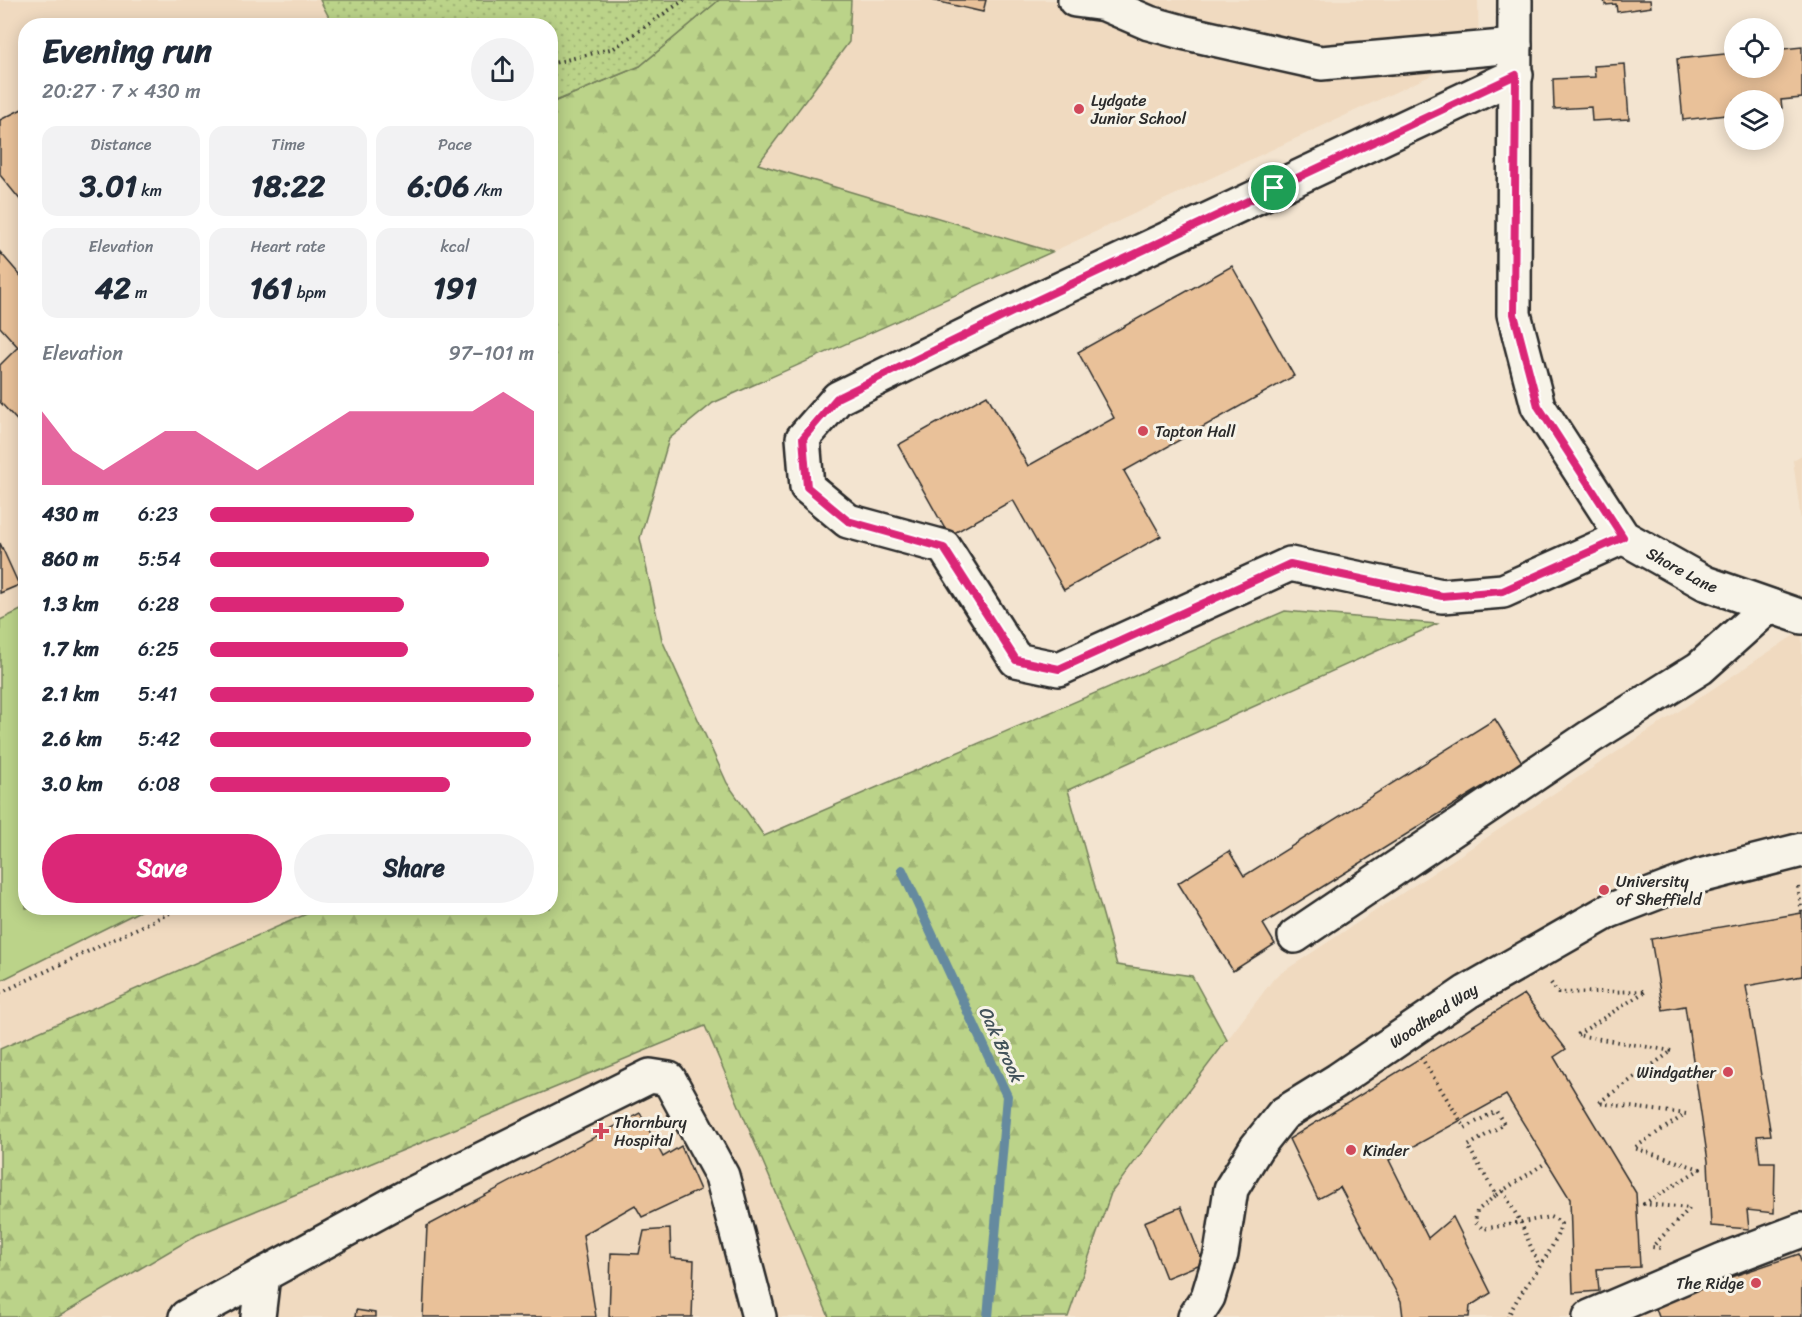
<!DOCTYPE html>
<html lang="en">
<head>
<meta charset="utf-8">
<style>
	body { margin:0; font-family:Sriracha,sans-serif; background:#f2f2f3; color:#1f2937; height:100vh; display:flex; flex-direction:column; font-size:22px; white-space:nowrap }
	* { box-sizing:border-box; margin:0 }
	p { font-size:20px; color:#747a83 }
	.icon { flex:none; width:33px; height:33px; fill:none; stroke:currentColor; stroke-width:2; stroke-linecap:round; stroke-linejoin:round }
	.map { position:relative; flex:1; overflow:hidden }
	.details { position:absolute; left:18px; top:18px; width:540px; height:897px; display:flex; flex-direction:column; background:#fff; border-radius:24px; box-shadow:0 3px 15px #0003 }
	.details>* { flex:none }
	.tools { position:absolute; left:1724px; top:18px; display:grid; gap:12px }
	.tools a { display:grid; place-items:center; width:60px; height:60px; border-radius:50%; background:#fff; box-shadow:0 3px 15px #0003; font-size:30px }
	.pin { position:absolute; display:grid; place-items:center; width:51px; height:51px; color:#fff; margin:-26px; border:3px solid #fff; border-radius:50%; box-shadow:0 2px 6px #0007 }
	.round { display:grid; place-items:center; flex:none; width:63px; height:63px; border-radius:32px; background:#f2f2f3 }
	.head { display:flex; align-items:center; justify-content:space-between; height:102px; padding:0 24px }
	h1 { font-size:33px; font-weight:700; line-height:45px }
	.stats { display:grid; grid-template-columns:repeat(3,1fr); gap:9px; height:102px; padding:6px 24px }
	.stats div { display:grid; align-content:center; border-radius:15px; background:#f2f2f3; text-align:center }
	.stats b { font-size:30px; font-weight:700 }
	.stats small { font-size:16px; font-weight:400 }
	.stats p { font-size:16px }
	.chart { height:168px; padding:12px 24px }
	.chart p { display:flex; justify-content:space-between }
	.chart svg { width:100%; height:108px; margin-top:6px; fill:#db2777; opacity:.7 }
	.action { display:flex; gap:12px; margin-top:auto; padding:12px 24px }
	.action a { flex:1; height:69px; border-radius:36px; background:#db2777; color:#fff; font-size:24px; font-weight:700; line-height:69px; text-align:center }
	.action a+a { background:#f2f2f3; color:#1f2937 }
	ul { padding:0 24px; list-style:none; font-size:20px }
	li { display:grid; grid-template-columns:96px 72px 1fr; align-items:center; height:45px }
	li i { height:15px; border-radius:8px; background:#db2777 }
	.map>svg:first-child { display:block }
</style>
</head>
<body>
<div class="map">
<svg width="1802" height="1317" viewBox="0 0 1802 1317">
	<defs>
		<pattern id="forest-firs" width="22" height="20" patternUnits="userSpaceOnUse" patternTransform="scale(1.5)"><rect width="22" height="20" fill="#bbd389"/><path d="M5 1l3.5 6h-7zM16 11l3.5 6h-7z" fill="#a1b576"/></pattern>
		<pattern id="park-dots" width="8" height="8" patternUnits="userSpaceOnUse" patternTransform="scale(1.5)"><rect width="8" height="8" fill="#bbd389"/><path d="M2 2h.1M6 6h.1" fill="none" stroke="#a1b576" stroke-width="1.8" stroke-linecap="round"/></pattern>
	</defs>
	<rect width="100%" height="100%" fill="#f3e4d0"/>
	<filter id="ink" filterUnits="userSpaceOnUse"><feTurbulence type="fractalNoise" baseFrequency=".0167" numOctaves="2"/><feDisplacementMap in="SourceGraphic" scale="12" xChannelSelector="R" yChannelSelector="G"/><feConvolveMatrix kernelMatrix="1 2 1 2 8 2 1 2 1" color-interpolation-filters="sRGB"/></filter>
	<g filter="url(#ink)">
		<g fill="#f0dac0">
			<polygon points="0,0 719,0 551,103 550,26 26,26 26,908 320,908 0,1049"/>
			<polygon points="851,0 1478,0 1479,53 1052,252 758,164 849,42"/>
			<polygon points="1802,455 1802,527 1793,460"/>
			<polygon points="1802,630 1802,1317 1068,1317 1111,1193 1275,977"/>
			<polygon points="706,1026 829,1317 58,1317 197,1235"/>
		</g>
		<polygon fill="url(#forest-firs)" stroke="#737f5a" stroke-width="1.5" points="719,0 851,0 849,42 758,164 1052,252 713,403 669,439 640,538 662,640 727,783 764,836 1285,611 1437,624 1068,790 1117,965 1192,976 1227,1040 1111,1193 1068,1317 829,1317 705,1026 197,1235 58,1317 0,1317 0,1049 320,908 550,908 551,103 640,66"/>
		<polygon fill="url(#park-dots)" stroke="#737f5a" stroke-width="1.5" points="320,0 719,0 640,66 551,103 550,26 333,25"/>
		<polygon fill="#bbd389" stroke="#737f5a" stroke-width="1.5" points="25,608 26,908 146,908 0,981 0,620"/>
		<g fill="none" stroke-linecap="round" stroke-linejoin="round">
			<polyline stroke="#658a9f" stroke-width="10" points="902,870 1007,1096 988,1317"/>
		</g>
		<g fill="#e9c199" stroke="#2b2b2b" stroke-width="1.5">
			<polygon points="931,0 986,0 983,12"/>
			<polygon points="1604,0 1650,0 1651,7 1617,12 1616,4 1605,5"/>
			<polygon points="1802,47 1802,98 1781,100 1782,108 1773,109 1773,100 1734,100 1734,114 1683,120 1677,59 1734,53 1734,68 1773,68 1773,50"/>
			<polygon points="1625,64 1629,119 1592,121 1591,107 1554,109 1553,79 1595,77 1594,66"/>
			<polygon points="26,107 26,207 0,175 0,120"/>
			<polygon points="0,252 26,282 26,430 0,402 0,365 18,347 0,327"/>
			<polygon points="1232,266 1294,376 1124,471 1161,536 1064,590 1013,500 949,536 898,445 987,395 1028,466 1114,418 1078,352"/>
			<polygon points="0,543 19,585 0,593"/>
			<polygon points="1495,719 1522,762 1263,924 1275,944 1233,971 1178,883 1229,851 1244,876"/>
			<polygon points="1802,913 1802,976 1746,986 1771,1135 1757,1136 1760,1162 1775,1162 1774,1213 1747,1210 1749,1229 1711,1226 1708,1161 1685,1006 1663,1010 1651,939"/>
			<polygon points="1524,994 1566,1049 1554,1057 1636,1193 1640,1267 1597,1269 1599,1291 1573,1293 1570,1199 1506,1095 1389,1160 1428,1238 1453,1217 1491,1293 1470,1306 1469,1317 1403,1317 1401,1301 1340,1187 1318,1199 1289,1139"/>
			<polygon points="640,1113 663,1157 681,1146 700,1190 642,1217 635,1205 583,1235 596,1317 423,1317 427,1226"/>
			<polygon points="1181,1207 1203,1263 1166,1278 1144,1222"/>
			<polygon points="670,1229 671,1258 694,1260 692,1317 609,1317 611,1253 639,1254 644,1231"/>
			<polygon points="1799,1254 1802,1264 1802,1317 1659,1317 1654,1303"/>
			<polygon points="356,1310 375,1313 375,1317 355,1317"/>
		</g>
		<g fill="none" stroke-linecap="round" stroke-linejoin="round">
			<defs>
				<g id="minor">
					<polyline points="1075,0 1105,4 1149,23 1182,32 1321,63 1515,46"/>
					<path id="s1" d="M1515,0L1514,314L1538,406L1623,537L1705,583L1802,617"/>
					<polyline points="1516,75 1033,302 838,398 803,438 807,487 848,521 944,547 1016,660 1059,669 1290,564 1442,596 1503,591 1623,537"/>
					<polyline points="1295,936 1590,737 1700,668 1769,606"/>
					<polyline points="186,1317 406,1197 650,1076 669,1079 722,1176 759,1317"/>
					<polyline points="258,1317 263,1275"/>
					<path id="s2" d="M1195,1317L1208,1297L1221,1254L1231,1189L1256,1148L1283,1114L1338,1080L1467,992L1609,911L1700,876L1802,850"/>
					<polyline points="1590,1317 1723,1260 1802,1230"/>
				</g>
			</defs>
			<use href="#minor" stroke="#2b2b2b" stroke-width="38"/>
			<g stroke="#2b2b2b" stroke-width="4" stroke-dasharray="1.5 4.5" stroke-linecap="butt">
				<polyline points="550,64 614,48 684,0"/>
				<polyline points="1798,887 1802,913"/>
				<polyline points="1551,983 1558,993 1646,991 1577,1035 1672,1051 1598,1103 1686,1114 1634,1148 1700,1169 1644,1204 1690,1208 1652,1247 1661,1248"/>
				<polyline points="0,993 180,908"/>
				<path d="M1424,1062L1465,1128L1496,1111L1504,1124L1468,1146L1496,1195L1477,1211L1475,1222L1483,1229L1550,1217L1557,1220L1561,1224C1552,1258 1522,1285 1508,1317"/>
				<polyline points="1503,1191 1521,1223 1539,1266"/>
				<polyline points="1496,1195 1547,1162"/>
			</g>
			<use href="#minor" stroke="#f7f3e8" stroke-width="33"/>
		</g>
	</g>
	<g fill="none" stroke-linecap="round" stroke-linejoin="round" filter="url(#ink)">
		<defs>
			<polygon id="route" points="1516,75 1514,314 1538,406 1623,537 1503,591 1442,596 1290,564 1059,669 1016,660 944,548 848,521 807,487 803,438 837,398 1033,302"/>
		</defs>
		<use href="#route" stroke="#fff" stroke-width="12"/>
		<use href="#route" stroke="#db2777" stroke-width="8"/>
	</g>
	<g fill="#d1495b" stroke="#f7f3e8" stroke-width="2">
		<circle cx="1079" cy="109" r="6"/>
		<circle cx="1143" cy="431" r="6"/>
		<circle cx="1604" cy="890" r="6"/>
		<circle cx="1728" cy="1072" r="6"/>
		<path d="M598 1122h6v6h6v6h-6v6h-6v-6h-6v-6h6z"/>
		<circle cx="1351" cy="1150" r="6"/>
		<circle cx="1756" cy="1283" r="6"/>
	</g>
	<g text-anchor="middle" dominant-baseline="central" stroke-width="6" stroke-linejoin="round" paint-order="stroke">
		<g font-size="16" fill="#2b2b2b" stroke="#f7f3e8" text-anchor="start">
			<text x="1091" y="100">Lydgate<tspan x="1091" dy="18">Junior School</tspan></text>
			<text x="1155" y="431">Tapton Hall</text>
			<text x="1616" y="881">University<tspan x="1616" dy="18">of Sheffield</tspan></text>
			<text x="1716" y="1072" text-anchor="end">Windgather</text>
			<text x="614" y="1122">Thornbury<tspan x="614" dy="18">Hospital</tspan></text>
			<text x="1363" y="1150">Kinder</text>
			<text x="1744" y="1283" text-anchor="end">The Ridge</text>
		</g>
		<g font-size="16" fill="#2b2b2b" stroke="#f7f3e8">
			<text stroke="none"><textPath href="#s1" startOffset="633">Shore Lane</textPath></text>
			<text stroke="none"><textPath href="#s2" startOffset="406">Woodhead Way</textPath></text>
		</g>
		<g font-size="18" font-style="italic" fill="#43535b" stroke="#f7f3e8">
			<text transform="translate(1001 1044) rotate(65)">Oak Brook</text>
		</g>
	</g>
</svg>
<div class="tools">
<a><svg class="icon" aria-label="locate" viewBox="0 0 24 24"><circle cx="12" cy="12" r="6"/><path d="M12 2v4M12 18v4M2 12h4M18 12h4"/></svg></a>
<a><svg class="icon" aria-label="layers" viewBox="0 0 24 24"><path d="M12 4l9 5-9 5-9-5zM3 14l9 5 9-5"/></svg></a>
</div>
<div class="pin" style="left:1274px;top:188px;background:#1e9e55"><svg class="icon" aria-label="arrive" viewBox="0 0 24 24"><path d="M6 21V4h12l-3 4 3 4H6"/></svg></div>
<section class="details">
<div class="head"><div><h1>Evening run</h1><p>20:27 · 7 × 430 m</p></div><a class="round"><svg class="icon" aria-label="share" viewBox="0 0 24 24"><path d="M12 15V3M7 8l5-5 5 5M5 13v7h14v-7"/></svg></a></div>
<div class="stats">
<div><p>Distance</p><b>3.01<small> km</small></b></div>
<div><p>Time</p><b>18:22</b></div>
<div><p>Pace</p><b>6:06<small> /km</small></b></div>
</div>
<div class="stats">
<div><p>Elevation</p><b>42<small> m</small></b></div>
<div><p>Heart rate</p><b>161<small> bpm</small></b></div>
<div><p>kcal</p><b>191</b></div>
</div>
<div class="chart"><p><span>Elevation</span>97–101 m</p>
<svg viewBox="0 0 160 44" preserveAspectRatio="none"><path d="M0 44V14L10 30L20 38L30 30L40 22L50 22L60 30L70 38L80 30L90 22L100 14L110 14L120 14L130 14L140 14L150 6L160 14V44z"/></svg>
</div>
<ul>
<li><b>430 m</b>6:23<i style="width:63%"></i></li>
<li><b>860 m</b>5:54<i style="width:86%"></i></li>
<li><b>1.3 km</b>6:28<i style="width:60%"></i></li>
<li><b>1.7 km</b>6:25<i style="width:61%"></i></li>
<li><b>2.1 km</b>5:41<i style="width:100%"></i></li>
<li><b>2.6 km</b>5:42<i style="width:99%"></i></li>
<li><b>3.0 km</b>6:08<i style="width:74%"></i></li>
</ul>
<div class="action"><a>Save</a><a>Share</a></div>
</section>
</div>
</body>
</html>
